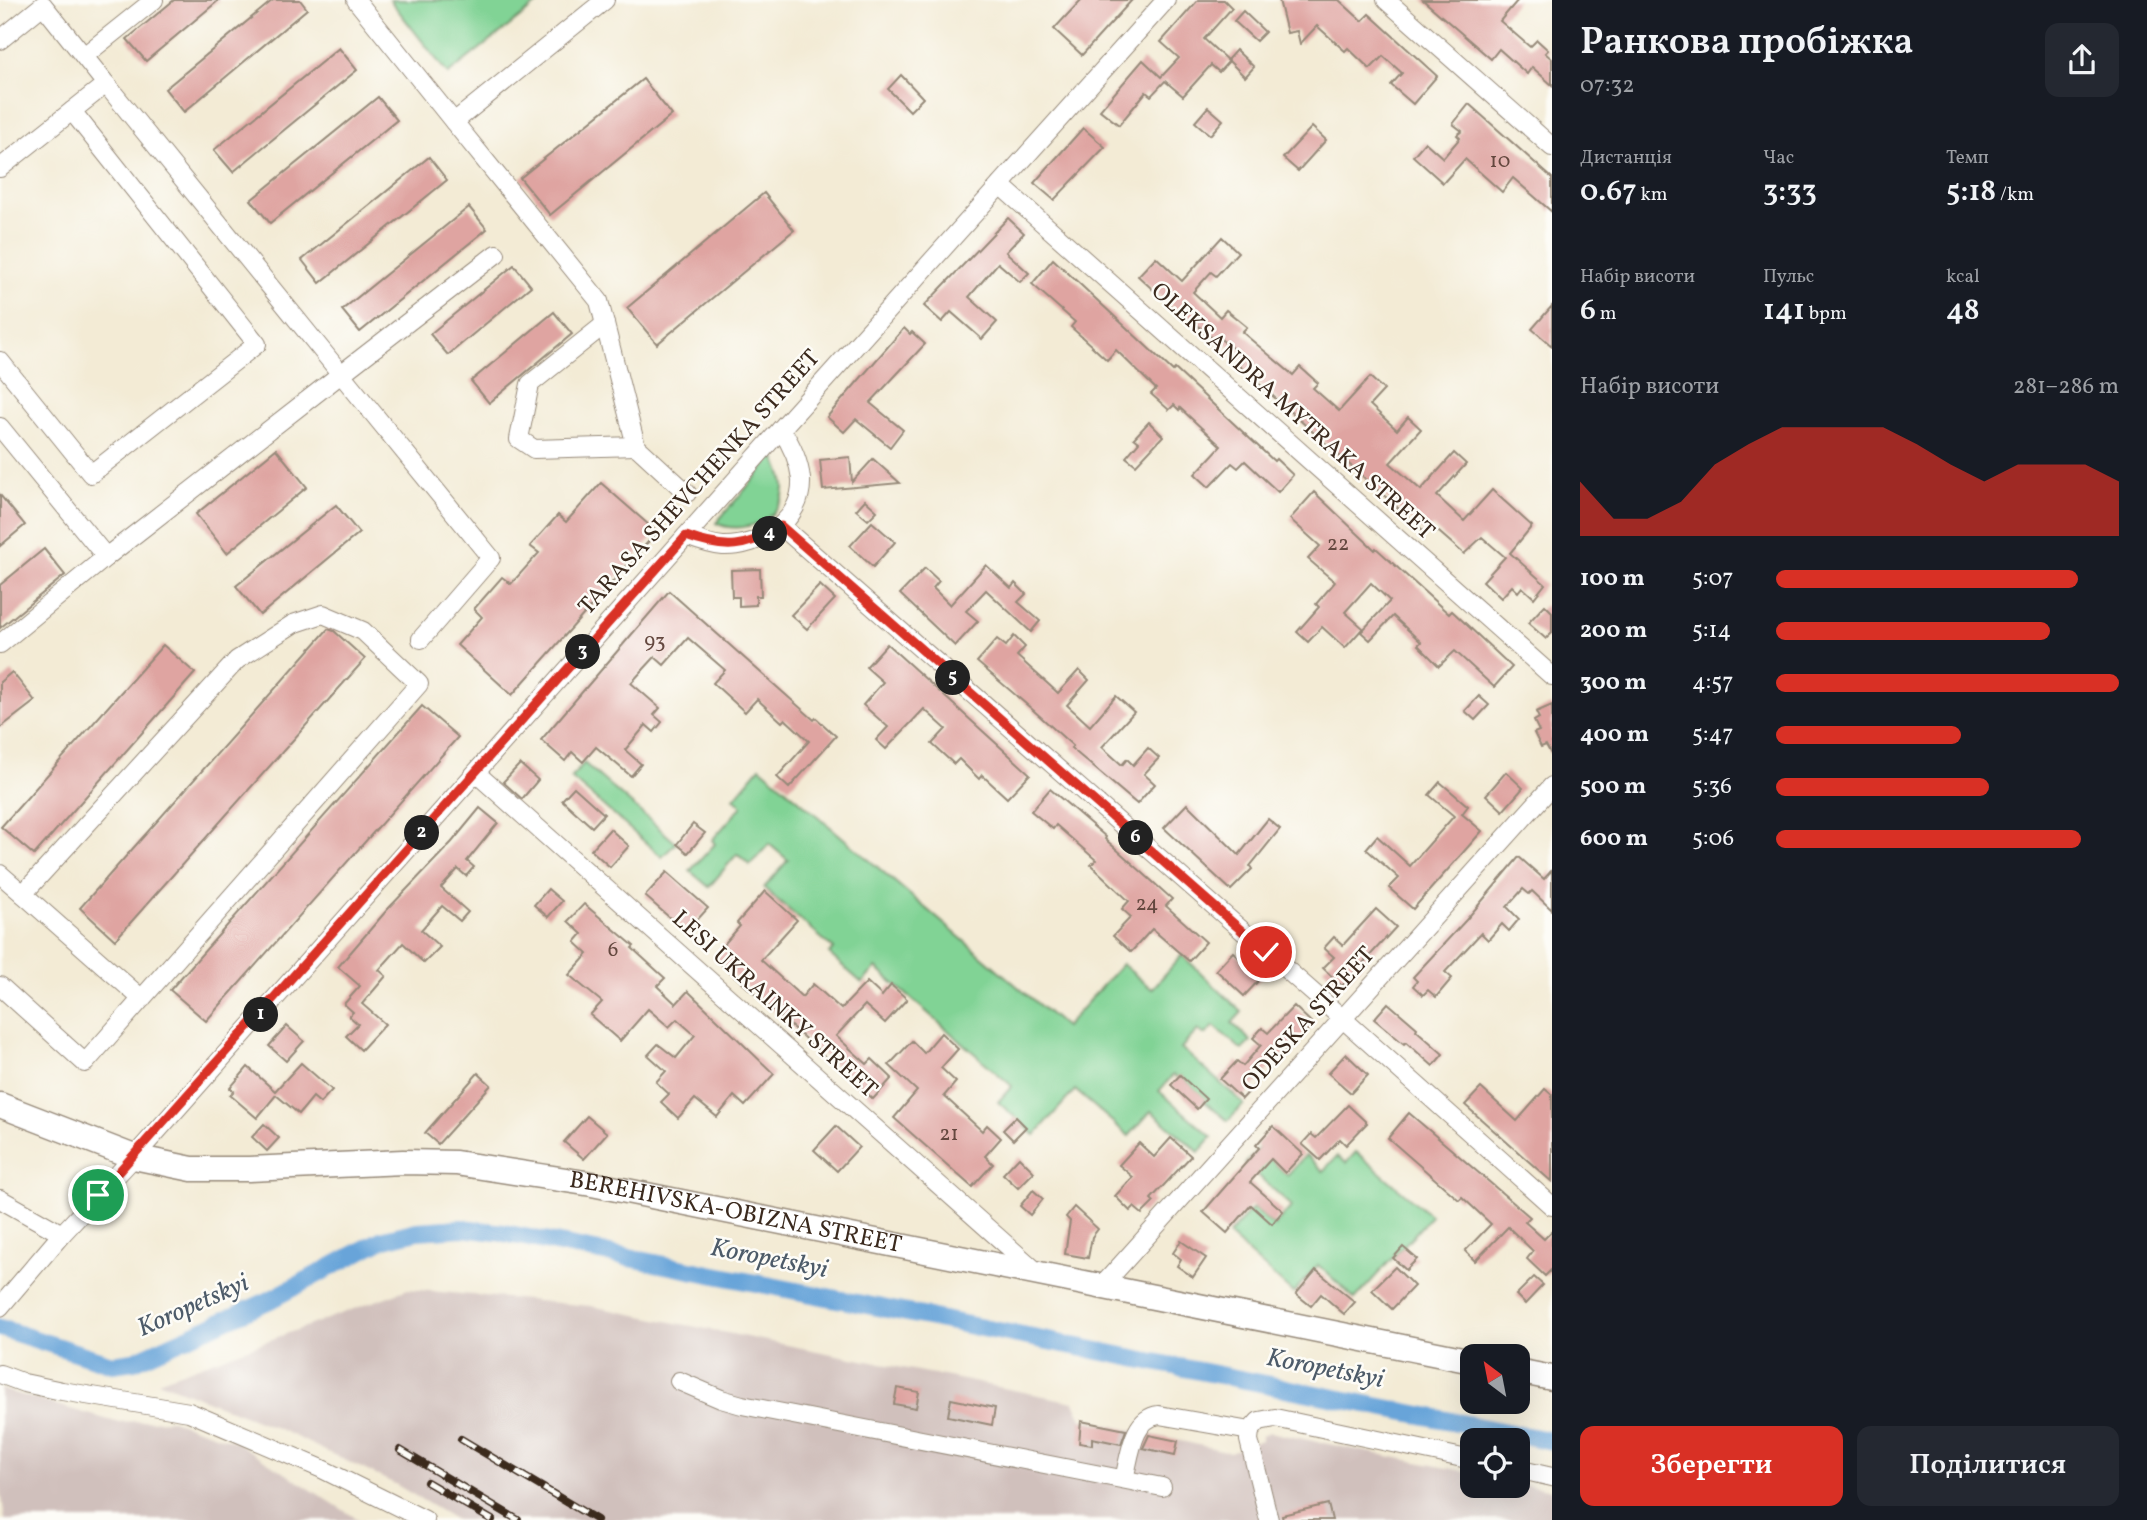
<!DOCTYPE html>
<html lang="uk">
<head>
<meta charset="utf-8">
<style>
	body { margin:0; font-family:Vollkorn,serif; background:#242831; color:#f1f3f6; height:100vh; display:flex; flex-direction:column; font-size:26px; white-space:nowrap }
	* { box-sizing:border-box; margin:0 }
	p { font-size:23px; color:#9ea1a6 }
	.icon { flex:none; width:38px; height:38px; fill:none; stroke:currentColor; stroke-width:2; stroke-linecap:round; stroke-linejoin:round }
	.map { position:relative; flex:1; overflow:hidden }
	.drawer { display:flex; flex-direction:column; background:#171b24; width:595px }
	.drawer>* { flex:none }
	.needle { width:46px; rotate:328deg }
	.buttons { position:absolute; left:1460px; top:1344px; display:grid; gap:14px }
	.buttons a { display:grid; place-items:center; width:70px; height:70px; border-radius:14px; background:#171b24; box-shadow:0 7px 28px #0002; font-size:35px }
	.pin { position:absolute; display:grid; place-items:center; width:60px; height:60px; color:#fff; margin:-30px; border:4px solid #fff; border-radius:50%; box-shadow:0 2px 7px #0007 }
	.km { position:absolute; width:35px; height:35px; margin:-18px; border-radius:50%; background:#222; color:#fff; font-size:19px; line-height:35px; text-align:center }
	.round { display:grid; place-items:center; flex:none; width:74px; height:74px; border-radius:14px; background:#242831 }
	.head { display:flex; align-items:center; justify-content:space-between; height:119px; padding:0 28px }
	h1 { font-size:38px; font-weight:600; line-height:52px }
	.stats { display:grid; grid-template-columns:repeat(3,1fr); gap:10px; height:119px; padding:7px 28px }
	.stats div { display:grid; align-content:center }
	.stats b { font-size:30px; font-weight:600 }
	.stats small { font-size:19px; font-weight:400 }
	.stats p { font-size:19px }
	.chart { height:196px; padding:14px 28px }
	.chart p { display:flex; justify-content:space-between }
	.chart svg { width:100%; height:126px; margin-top:7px; fill:#d93025; opacity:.7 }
	.primary-button { display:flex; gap:14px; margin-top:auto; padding:14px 28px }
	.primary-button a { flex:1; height:80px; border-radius:14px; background:#d93025; color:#fff; font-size:28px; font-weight:600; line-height:80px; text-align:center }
	.primary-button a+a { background:#242831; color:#f1f3f6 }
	ul { padding:0 28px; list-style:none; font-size:23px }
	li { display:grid; grid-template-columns:112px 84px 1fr; align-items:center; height:52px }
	li i { height:18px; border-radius:9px; background:#d93025 }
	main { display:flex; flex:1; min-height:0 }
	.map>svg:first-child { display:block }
</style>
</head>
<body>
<main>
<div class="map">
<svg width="1552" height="1520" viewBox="0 0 1552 1520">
	<rect width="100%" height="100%" fill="#fdfcf7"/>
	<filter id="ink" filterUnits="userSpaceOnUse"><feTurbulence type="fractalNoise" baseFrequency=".0143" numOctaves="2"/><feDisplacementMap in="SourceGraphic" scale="14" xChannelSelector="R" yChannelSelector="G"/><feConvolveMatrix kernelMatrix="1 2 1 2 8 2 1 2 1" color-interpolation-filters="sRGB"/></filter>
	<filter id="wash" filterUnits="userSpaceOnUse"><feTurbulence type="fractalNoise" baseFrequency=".00686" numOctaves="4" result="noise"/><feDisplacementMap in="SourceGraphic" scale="28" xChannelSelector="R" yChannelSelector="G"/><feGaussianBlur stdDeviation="1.57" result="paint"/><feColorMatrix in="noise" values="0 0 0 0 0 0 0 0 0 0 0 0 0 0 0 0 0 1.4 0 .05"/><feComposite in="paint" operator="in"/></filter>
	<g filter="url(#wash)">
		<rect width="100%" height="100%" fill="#f3ebd5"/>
		<g fill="#d0c0bc">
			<polygon points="408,1289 591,1306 1074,1402 1082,1419 1230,1452 1261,1440 1262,1436 1269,1432 1472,1473 1472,1486 1517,1486 1517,1483 1552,1490 1552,1520 456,1520 395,1484 279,1429 158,1381"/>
			<polygon points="0,1389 116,1422 172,1420 236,1442 359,1520 5,1520 0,1482"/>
		</g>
		<g fill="#81d395" stroke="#5e7e5a" stroke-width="2">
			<polygon points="390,0 542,0 448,74"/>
			<path d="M774,456C778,466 784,476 784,488C783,520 741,536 716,523Z"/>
			<polygon points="584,763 676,843 662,857 571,778"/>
			<polygon points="760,767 1065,1027 1122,964 1152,989 1182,955 1242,1012 1232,1023 1251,1041 1242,1050 1214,1026 1205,1035 1198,1030 1181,1048 1244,1104 1228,1121 1204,1101 1205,1099 1181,1076 1178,1078 1173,1075 1159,1091 1212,1137 1199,1152 1151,1111 1129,1136 1075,1090 1035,1135 998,1102 1012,1086 876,968 862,983 829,954 834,949 764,888 788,860 769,844 750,865 737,854 709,887 690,871 715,844 712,840 742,806 734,798"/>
			<polygon points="1259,1148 1287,1175 1306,1155 1323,1171 1337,1156 1346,1163 1356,1152 1431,1216 1355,1299 1318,1265 1293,1293 1228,1235 1253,1208 1274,1226 1292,1206 1245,1164"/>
		</g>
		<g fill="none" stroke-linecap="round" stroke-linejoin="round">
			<polyline stroke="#67a4d9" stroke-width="18" points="0,1328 112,1364 134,1361 270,1300 381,1240 417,1231 462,1228 504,1233 1552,1441"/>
		</g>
		<g id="blocks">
			<g fill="#dfa4a1">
				<polygon points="174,0 219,0 146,61 127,39"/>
				<polygon points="273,0 300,0 307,9 184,112 165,89"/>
				<polygon points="1081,0 1132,0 1082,55 1054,29"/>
				<polygon points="1198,0 1224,0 1232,8 1204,39 1227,60 1236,50 1254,67 1245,77 1229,61 1219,72 1211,65 1183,96 1165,81 1151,96 1146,92 1119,125 1100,110 1143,60 1161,77 1179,58 1161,42"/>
				<polygon points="1279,0 1339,0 1362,21 1369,14 1437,76 1413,104 1391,85 1402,73 1383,56 1370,69 1348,48 1345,51 1317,26 1300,44 1297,31 1287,33"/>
				<polygon points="1423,0 1518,0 1500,21 1530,47 1537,40 1548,50 1545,53 1552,59 1552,85 1532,67 1527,74 1499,49 1491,59"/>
				<polygon points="1243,11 1265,32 1256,41 1234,21"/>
				<polygon points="339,48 357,70 233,172 214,150"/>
				<polygon points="901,75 923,98 910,111 888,89"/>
				<polygon points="643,79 672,115 550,215 520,178"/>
				<polygon points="378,97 397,120 270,223 251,200"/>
				<polygon points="1469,104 1552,178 1552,212 1513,178 1502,192 1465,159 1443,183 1413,156 1425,142 1443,158 1460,138 1457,135 1462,131 1453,124"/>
				<polygon points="1208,107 1223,120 1210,135 1195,122"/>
				<polygon points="1312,127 1326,140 1298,171 1283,158"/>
				<polygon points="1083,128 1105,147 1054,200 1034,183"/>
				<polygon points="429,157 447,180 320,283 302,260"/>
				<polygon points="764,193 794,230 657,344 627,308"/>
				<polygon points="469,207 487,229 360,332 342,310"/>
				<polygon points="1008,218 1024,233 1006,252 1029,273 1020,282 998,263 969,297 997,322 982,339 951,312 942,322 924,306"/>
				<polygon points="1222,237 1238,252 1216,276 1211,272 1193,292 1220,317 1226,310 1247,327 1242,332 1293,375 1300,367 1318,383 1313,388 1339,411 1370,377 1384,390 1370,405 1397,430 1408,417 1421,429 1390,463 1421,490 1454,453 1466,464 1437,496 1464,521 1492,490 1532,526 1510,553 1545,584 1534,598 1522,587 1518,592 1512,586 1501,598 1483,581 1505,557 1482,537 1464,554 1432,526 1426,533 1238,365 1244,358 1217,336 1214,339 1191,320 1189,323 1138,276 1156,257 1182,281"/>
				<polygon points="1053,259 1173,371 1175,369 1274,461 1276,459 1293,475 1278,492 1245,461 1238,468 1232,463 1209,487 1195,474 1221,446 1180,408 1179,410 1174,405 1169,410 1151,394 1156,389 1116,350 1107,360 1071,327 1075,322 1032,284"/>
				<polygon points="514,265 531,286 448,355 430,334"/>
				<polygon points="1552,306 1552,346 1532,329"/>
				<polygon points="554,312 572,334 489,403 471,381"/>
				<polygon points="904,328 910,334 912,332 925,344 870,403 903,430 890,447 856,419 844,432 827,417"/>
				<polygon points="1149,422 1163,436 1136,465 1126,457 1139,442 1134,438"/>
				<polygon points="276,449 307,487 227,553 196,514"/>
				<polygon points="850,457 852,482 873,459 900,483 823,490 820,460"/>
				<polygon points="601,483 657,532 512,695 457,645 482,617 474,609 502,577 511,584 539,553 530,546 558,515 566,522"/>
				<polygon points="1314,492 1375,550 1376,548 1449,614 1452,611 1512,667 1494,687 1455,651 1439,666 1418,645 1421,642 1393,616 1370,640 1361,632 1390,601 1371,583 1345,612 1363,628 1345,648 1322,627 1308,642 1297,632 1319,607 1316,604 1335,582 1308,559 1320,546 1290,519"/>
				<polygon points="0,495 25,525 0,546"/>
				<polygon points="865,500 877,511 868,520 856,510"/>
				<polygon points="336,505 359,533 260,615 236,586"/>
				<polygon points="872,522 895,542 873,567 850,546"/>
				<polygon points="44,549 65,575 0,628 0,585"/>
				<polygon points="986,565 1011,588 1015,583 1026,594 1018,602 1040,621 1031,632 986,590 966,611 978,621 955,646 900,594 925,568 939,581 933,588 950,605"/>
				<polygon points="760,569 761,596 756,596 756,605 739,606 739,597 732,597 731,570"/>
				<polygon points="820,585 835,599 807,629 791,615"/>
				<polygon points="669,591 814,720 816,718 836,736 789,788 777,777 809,741 785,719 782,722 757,699 745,712 713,683 725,670 688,638 664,665 655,657 631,683 660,708 654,715 662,722 654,732 646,725 625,750 641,764 631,776 596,747 583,762 572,752 565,761 541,740"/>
				<polygon points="1545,605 1552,612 1552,633 1546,639 1528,623"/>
				<polygon points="328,629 334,631 365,659 115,940 80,908"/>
				<polygon points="1014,636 1025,647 1017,656 1058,693 1079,670 1089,680 1067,705 1090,726 1116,696 1134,712 1102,747 1122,765 1127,759 1133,765 1148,748 1159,758 1144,774 1155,784 1137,804 1071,748 1073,746 1033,710 977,662 997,639 1006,646"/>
				<polygon points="887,644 1030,774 1007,798 982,775 979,779 959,759 954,764 932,744 946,729 924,709 886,749 876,740 888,727 863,705 883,682 866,667"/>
				<polygon points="163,645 195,673 34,855 1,827"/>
				<polygon points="12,672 35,701 0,728 0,682"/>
				<polygon points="1479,696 1489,705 1475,720 1465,711"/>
				<polygon points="1552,705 1552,756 1546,745 1541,747 1534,733 1539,731 1534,721 1539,718 1536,712"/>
				<polygon points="422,706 458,737 206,1021 170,990"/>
				<polygon points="520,764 538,780 522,799 503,782"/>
				<polygon points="1506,772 1523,788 1503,811 1486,795"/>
				<polygon points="1440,782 1468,806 1462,814 1482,831 1413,909 1389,888 1399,878 1366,849 1377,836 1410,866 1454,816 1429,795"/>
				<polygon points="574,787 604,814 592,827 562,800"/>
				<polygon points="1050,789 1106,837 1105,839 1172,899 1166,906 1206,942 1189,961 1152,929 1131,952 1113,936 1131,917 1122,909 1129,901 1091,865 1096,860 1056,825 1053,829 1031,811"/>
				<polygon points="1187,804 1239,855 1268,819 1280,829 1250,866 1252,869 1231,890 1164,828"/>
				<polygon points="480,808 498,823 467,861 474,867 466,876 458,869 441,888 468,912 460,921 442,906 421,930 440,947 424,963 403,943 379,970 386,976 362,1004 385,1024 361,1050 346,1036 358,1024 349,1016 353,1012 344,1004 360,986 338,967 387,910 452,842"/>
				<polygon points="693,824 705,833 688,853 677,844"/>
				<polygon points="610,829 629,846 610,867 591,850"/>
				<polygon points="1519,857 1544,879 1552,870 1552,910 1532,891 1529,894 1523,889 1507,907 1519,919 1509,931 1502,924 1488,940 1481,933 1445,972 1452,978 1436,997 1428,990 1423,995 1413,986 1417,981 1413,977 1466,920"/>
				<polygon points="667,872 708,908 686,932 645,896"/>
				<polygon points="548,889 562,901 548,917 534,905"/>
				<polygon points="765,891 797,920 761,960 802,997 813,984 841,1009 867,982 882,996 891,985 907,999 885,1023 865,1005 836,1036 867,1064 872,1059 892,1078 873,1099 713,957 740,926 737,923"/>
				<polygon points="584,904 634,946 632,948 665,978 657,986 676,1004 688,991 774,1074 745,1106 734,1096 717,1117 695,1099 678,1118 661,1102 669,1094 656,1082 666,1071 648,1055 658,1044 676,1058 695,1035 677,1019 669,1027 648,1009 620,1041 590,1015 602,1002 569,975 588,954 575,942 582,934 568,921"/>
				<polygon points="1376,909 1396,927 1342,986 1323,968 1334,957 1324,948 1334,937 1343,945"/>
				<polygon points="1233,952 1262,977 1244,996 1216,970"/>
				<polygon points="1388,1003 1417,1028 1416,1030 1443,1054 1433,1066 1406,1042 1404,1044 1374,1019"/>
				<polygon points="1294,1006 1313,1024 1297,1042 1295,1041 1242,1099 1220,1079 1237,1061 1243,1066 1261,1045 1253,1038 1262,1028 1268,1033"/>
				<polygon points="287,1026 304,1041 286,1061 269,1046"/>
				<polygon points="941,1033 958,1049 941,1068 956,1082 944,1096 982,1131 987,1125 1001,1138 985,1156 993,1164 972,1187 894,1118 917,1091 889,1065 912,1041 924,1053"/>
				<polygon points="1346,1054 1368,1075 1351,1093 1328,1073"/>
				<polygon points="301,1063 332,1090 320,1103 313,1097 299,1114 276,1095 257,1118 230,1095 234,1091 230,1088 248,1067 275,1091"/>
				<polygon points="478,1073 491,1085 438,1144 425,1133"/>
				<polygon points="1180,1075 1206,1099 1197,1109 1171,1085"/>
				<polygon points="1481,1088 1517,1121 1545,1089 1552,1095 1552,1182 1465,1105"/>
				<polygon points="1348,1105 1367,1123 1346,1145 1340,1139 1320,1160 1302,1144 1311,1134 1316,1138"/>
				<polygon points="1409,1113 1530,1217 1525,1222 1544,1239 1552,1231 1552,1269 1545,1276 1527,1259 1533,1251 1508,1227 1475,1261 1465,1251 1491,1224 1462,1197 1459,1200 1388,1138"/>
				<polygon points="587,1116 607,1133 584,1159 564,1142"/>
				<polygon points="1016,1117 1026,1127 1013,1140 1003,1130"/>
				<polygon points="264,1124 279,1138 267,1151 252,1137"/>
				<polygon points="836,1126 859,1147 837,1171 814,1150"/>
				<polygon points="1273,1126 1303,1154 1285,1173 1271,1159 1250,1182 1283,1211 1272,1224 1251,1205 1227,1233 1203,1212 1259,1148 1256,1145"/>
				<polygon points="1171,1138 1191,1156 1151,1199 1154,1202 1142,1214 1134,1207 1130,1211 1115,1196 1133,1177 1119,1165 1139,1143 1154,1157"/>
				<polygon points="1019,1157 1034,1172 1018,1188 1003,1174"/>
				<polygon points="1033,1190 1043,1199 1030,1215 1020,1206"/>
				<polygon points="1074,1207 1098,1229 1092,1237 1088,1258 1065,1254 1070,1221 1066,1217"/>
				<polygon points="1181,1241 1206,1258 1193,1277 1177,1266 1181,1259 1173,1253"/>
				<polygon points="1403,1247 1417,1259 1406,1270 1393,1258"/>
				<polygon points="1395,1267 1414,1286 1392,1309 1372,1290"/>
				<polygon points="1316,1270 1355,1302 1344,1314 1321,1294 1311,1306 1296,1294"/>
				<polygon points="1534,1277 1543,1285 1525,1304 1516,1295"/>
				<polygon points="897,1388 919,1392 916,1408 894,1404"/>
				<polygon points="951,1399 995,1408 992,1425 948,1416"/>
				<polygon points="1081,1421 1126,1430 1121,1444 1092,1438 1092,1445 1079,1443"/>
				<polygon points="1149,1435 1178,1441 1175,1455 1143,1448"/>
				<polygon points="1328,1504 1332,1520 1283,1520 1282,1515"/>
			</g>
		</g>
	</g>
	<g filter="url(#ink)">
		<use href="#blocks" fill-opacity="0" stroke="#978a7a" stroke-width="2"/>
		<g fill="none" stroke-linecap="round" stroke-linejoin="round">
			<defs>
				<g id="minor">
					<polyline points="356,0 454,122"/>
					<polyline points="605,0 454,122 599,301 636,446 687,493"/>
					<polyline points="1386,0 1552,147"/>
					<polyline points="0,40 43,5 106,84 0,168"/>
					<polyline points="84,56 154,0"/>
					<polyline points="1000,185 1552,676"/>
					<polyline points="605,324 530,384 519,439 534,449 636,446"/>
					<polyline points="0,361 91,474 257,344 72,111"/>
					<polyline points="0,427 106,557 341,374 106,84"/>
					<polyline points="781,526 1343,1019 1552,1206"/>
					<path d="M686,536C697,540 710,545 723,546C760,547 803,521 801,479C799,460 791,444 781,429"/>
					<polyline points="421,639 491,558 341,374 496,254"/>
					<polyline points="0,644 106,557"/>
					<polyline points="476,773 1038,1273"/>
					<polyline points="0,874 23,894"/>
					<polyline points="0,986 85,1063 419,684 363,631 323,614 293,624 237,660 23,894 142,999"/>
					<polyline points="0,1199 62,1234"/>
					<polyline points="1102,1286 1552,786"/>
					<polyline points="0,1307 62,1234 134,1157 781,429 1166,0"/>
					<polyline points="0,1374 24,1383 62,1391 189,1412 320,1468 425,1520"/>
					<polyline points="679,1381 721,1399 742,1405 1162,1487"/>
					<polyline points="1517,1469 1552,1477"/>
					<path d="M1124,1479C1130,1457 1132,1418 1159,1415L1250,1431"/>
					<polyline points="1269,1520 1249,1440 1250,1431 1259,1421 1275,1418 1472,1460"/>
				</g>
				<g id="highway">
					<path id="s1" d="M0,1105L134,1157L192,1169H249L403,1162L456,1163L592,1184L1472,1361"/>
					<polyline points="1517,1371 1552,1378"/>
				</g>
			</defs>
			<use href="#minor" stroke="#978a7a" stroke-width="20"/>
			<use href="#highway" stroke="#978a7a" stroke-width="27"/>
			<use href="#minor" stroke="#fff" stroke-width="18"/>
			<use href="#highway" stroke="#fff" stroke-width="24"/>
			<defs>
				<g id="rail">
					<polyline points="461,1439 597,1520"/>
					<polyline points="400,1450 518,1520"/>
					<polyline points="427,1482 492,1520"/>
				</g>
			</defs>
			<use href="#rail" stroke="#3b2a1e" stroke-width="8"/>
			<use href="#rail" stroke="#fdfcf7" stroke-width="5" stroke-dasharray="16" stroke-linecap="butt"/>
		</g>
	</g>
	<g fill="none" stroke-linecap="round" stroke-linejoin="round" filter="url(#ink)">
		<defs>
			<path id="route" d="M98,1195L686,536C724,550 747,549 781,526L1266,952"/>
		</defs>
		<use href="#route" stroke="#fff" stroke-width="14"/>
		<use href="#route" stroke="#d93025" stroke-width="9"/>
	</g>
	<g text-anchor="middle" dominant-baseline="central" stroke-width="5" stroke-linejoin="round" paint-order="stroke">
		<g font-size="21" fill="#64483f">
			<text x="1500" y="161">10</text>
			<text x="1338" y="544">22</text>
			<text x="655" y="641">93</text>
			<text x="1147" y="904">24</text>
			<text x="613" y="950">6</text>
			<text x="949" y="1134">21</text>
		</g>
		<g font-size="24" fill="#3b2a1e" stroke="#fdfcf7">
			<text transform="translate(1292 412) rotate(42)">OLEKSANDRA MYTRAKA STREET</text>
			<text transform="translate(700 483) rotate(-48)">TARASA SHEVCHENKA STREET</text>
			<text transform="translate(774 1005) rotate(42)">LESI UKRAINKY STREET</text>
			<text transform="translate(1309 1020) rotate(-48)">ODESKA STREET</text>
			<text stroke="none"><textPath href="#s1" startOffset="751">BEREHIVSKA-OBIZNA STREET</textPath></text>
		</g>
		<g font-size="26" font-style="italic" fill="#4d5b69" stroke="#fdfcf7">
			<text transform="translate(769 1259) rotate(11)">Koropetskyi</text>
			<text transform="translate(193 1306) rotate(-24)">Koropetskyi</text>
			<text transform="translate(1325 1369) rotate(11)">Koropetskyi</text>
		</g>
	</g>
</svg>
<div class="buttons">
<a><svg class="needle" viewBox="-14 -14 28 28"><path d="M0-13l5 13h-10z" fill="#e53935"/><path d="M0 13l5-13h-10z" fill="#9ea1a6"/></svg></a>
<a><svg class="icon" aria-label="locate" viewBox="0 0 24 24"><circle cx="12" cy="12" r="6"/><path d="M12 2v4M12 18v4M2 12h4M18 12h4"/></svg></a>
</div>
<div class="pin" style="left:98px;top:1195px;background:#1e9e55"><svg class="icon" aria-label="arrive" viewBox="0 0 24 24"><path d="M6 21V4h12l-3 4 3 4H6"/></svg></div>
<div class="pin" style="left:1266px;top:952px;background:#d93025"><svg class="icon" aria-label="check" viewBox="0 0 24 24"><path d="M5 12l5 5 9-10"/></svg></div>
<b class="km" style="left:261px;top:1015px">1</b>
<b class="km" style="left:422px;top:833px">2</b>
<b class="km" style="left:583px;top:652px">3</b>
<b class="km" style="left:770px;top:534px">4</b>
<b class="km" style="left:953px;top:678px">5</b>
<b class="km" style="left:1136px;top:838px">6</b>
</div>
<section class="drawer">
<div class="head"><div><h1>Ранкова пробіжка</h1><p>07:32</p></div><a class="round"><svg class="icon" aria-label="share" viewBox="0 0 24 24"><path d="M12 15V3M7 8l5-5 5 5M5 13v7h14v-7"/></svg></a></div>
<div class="stats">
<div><p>Дистанція</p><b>0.67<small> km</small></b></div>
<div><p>Час</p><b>3:33</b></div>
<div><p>Темп</p><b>5:18<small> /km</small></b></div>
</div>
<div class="stats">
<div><p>Набір висоти</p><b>6<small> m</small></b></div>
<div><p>Пульс</p><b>141<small> bpm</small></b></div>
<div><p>kcal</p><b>48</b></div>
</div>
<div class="chart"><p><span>Набір висоти</span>281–286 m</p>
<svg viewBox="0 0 160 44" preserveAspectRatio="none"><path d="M0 44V25L10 38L20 38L30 32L40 19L50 12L60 6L70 6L80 6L90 6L100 12L110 19L120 25L130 19L140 19L150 19L160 25V44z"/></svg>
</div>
<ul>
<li><b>100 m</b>5:07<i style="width:88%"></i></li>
<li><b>200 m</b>5:14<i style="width:80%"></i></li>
<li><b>300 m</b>4:57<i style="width:100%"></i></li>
<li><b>400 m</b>5:47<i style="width:54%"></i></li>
<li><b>500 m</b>5:36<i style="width:62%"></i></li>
<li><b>600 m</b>5:06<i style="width:89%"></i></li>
</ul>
<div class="primary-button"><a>Зберегти</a><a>Поділитися</a></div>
</section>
</main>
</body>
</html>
